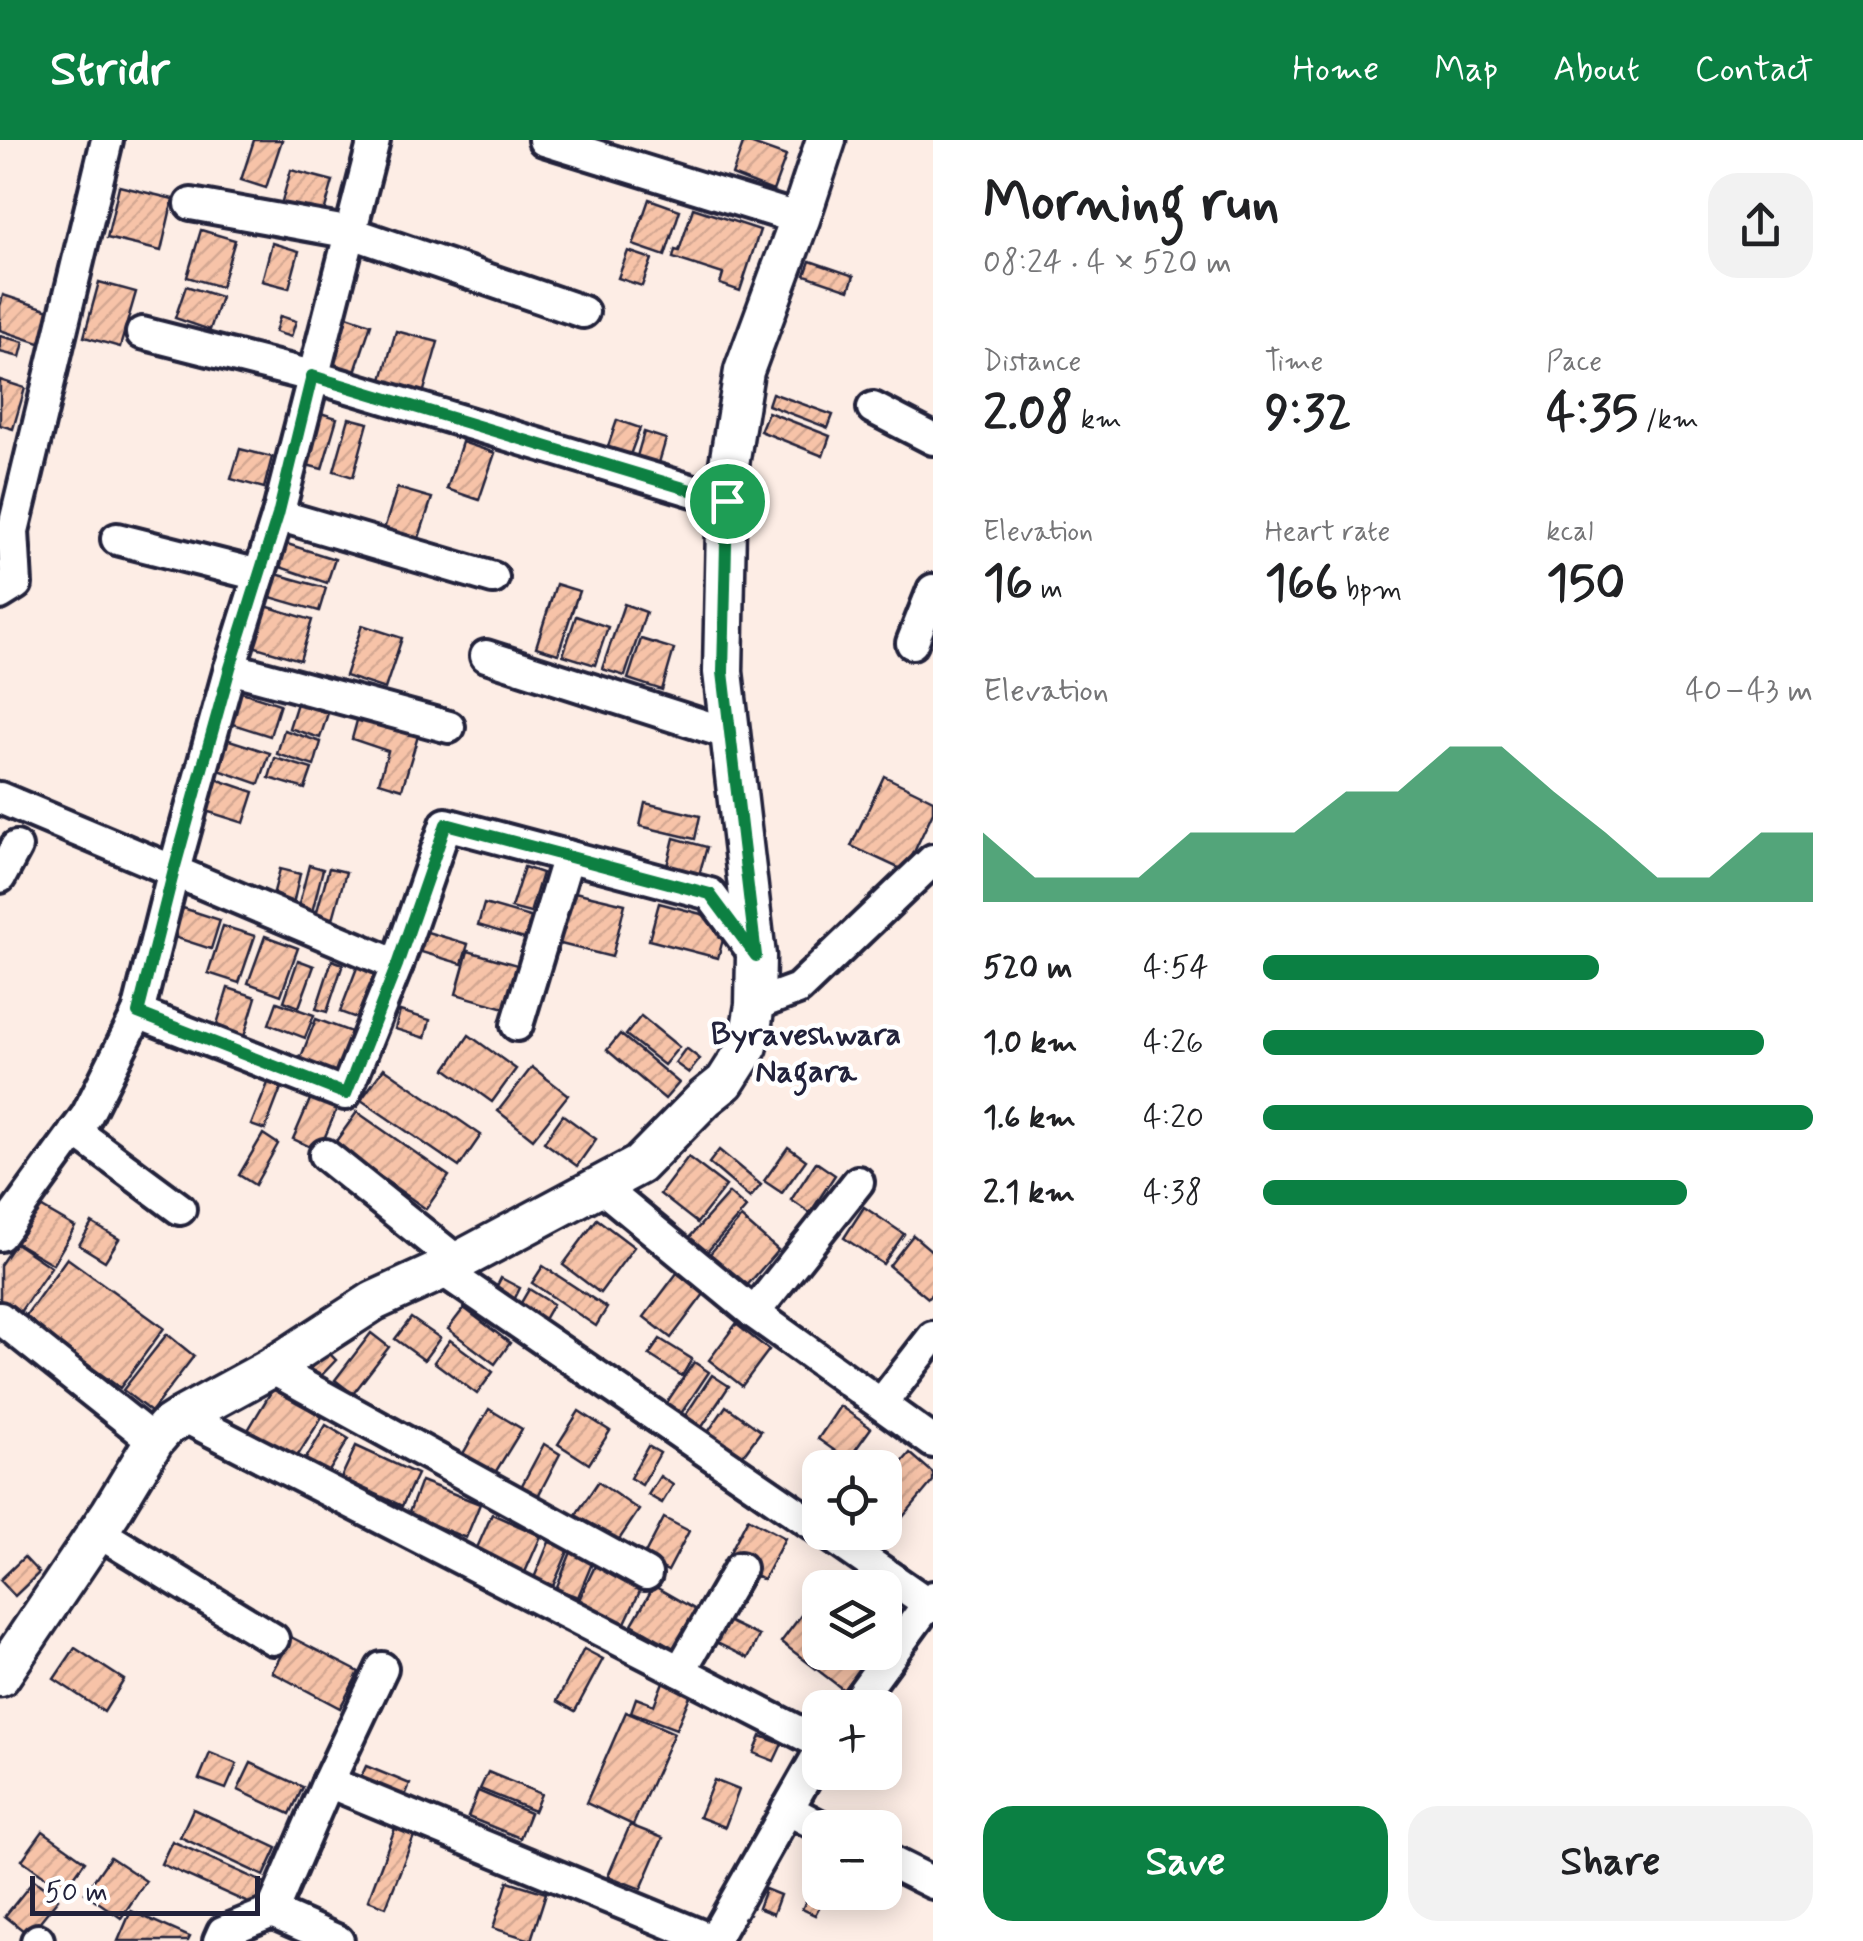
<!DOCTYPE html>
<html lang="en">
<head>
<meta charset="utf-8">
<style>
	body { margin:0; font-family:Mynerve,sans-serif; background:#f2f2f2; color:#202124; height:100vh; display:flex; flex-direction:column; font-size:38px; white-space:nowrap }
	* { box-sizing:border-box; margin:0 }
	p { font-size:32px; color:#757577 }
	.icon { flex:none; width:55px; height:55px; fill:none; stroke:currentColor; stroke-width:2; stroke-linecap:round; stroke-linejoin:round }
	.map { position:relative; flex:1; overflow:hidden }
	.sheet { display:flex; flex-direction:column; background:#fff; width:930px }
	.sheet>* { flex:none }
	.fabs { position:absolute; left:802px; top:1310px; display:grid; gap:20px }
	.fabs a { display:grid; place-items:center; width:100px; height:100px; border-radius:20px; background:#fff; box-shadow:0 5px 25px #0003; font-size:50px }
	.scale { position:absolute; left:30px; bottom:25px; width:230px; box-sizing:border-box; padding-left:10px; border:5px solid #22223b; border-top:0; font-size:28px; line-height:35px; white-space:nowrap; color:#22223b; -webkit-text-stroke:8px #fff; paint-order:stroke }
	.pin { position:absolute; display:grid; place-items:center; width:85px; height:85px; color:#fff; margin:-42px; border:5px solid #fff; border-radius:50%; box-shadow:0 2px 10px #0007 }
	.round { display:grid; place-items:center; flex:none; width:105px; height:105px; border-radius:30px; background:#f2f2f2 }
	.overview { display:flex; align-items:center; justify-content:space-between; height:170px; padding:0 50px }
	h1 { font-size:55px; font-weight:800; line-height:75px }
	.stats { display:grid; grid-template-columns:repeat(3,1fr); gap:15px; height:170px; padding:10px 50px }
	.stats div { display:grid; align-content:center }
	.stats b { font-size:50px; font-weight:800 }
	.stats small { font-size:28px; font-weight:400 }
	.stats p { font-size:28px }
	.chart { height:280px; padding:20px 50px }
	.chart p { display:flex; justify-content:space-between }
	.chart svg { width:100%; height:180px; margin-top:10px; fill:#0b8043; opacity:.7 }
	.cta { display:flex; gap:20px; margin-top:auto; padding:20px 50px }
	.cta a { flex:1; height:115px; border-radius:30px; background:#0b8043; color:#fff; font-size:40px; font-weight:800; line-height:115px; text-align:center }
	.cta a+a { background:#f2f2f2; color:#202124 }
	ul { padding:0 50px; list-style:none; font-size:32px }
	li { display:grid; grid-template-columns:160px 120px 1fr; align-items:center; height:75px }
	li i { height:25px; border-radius:12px; background:#0b8043 }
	header { display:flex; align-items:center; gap:60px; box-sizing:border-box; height:140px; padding:0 50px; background:#0b8043; color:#fff }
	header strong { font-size:48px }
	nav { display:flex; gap:55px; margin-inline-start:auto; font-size:35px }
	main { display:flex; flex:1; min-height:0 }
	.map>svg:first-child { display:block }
</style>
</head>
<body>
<header>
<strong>Stridr</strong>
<nav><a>Home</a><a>Map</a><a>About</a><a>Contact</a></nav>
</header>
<main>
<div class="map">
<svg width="933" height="1801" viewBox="0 0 933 1801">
	<defs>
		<pattern id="building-hatch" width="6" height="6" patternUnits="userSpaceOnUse" patternTransform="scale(2.5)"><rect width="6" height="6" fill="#f7c3a8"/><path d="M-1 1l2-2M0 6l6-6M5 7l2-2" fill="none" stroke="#d3a792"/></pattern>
	</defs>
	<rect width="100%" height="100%" fill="#fdede5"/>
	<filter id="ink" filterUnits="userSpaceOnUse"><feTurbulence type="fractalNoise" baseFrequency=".01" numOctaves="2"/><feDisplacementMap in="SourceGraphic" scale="20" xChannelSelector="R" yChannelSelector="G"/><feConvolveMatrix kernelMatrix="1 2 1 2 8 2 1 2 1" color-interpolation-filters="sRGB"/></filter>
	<g filter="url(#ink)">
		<g fill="url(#building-hatch)" stroke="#22223b" stroke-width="2.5">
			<polygon points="254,0 282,0 266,48 241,40"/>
			<polygon points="744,1 786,16 773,51 732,35"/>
			<polygon points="291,30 333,41 322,79 280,68"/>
			<polygon points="119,46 173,59 161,111 107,98"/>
			<polygon points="649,59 680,70 665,116 633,105"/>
			<polygon points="693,68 760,90 740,151 720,144 723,134 673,118 675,110 679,111"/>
			<polygon points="201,90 235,100 221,147 187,137"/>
			<polygon points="272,103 299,111 289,148 262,141"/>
			<polygon points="628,111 652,119 642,146 618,138"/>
			<polygon points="810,121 854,136 849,150 805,135"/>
			<polygon points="99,142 136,152 120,207 84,197"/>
			<polygon points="186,146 221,157 210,190 175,178"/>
			<polygon points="3,155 56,172 45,205 0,190 0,166"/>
			<polygon points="280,176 296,181 291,197 275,192"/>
			<polygon points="347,176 371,184 354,235 330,228"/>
			<polygon points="396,191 438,202 423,254 381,243"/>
			<polygon points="0,196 24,202 20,217 0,212"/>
			<polygon points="0,240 25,248 13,289 0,285"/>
			<polygon points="772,253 833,275 828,288 768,265"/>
			<polygon points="314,271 337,278 322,329 299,323"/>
			<polygon points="768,272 830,296 823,316 760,291"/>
			<polygon points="349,278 368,283 353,337 334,331"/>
			<polygon points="617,280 640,288 626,326 604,318"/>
			<polygon points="644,292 666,299 656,333 634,327"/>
			<polygon points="462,302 495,313 479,360 447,349"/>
			<polygon points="240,309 272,317 264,348 231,339"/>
			<polygon points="397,348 432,358 415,410 381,399"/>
			<polygon points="284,403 335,419 327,443 277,426"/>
			<polygon points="276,434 326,448 319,471 270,457"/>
			<polygon points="556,444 579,451 558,514 536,507"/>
			<polygon points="624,464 646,472 625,536 602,529"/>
			<polygon points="262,465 312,480 300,520 249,505"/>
			<polygon points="576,476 608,487 595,525 563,515"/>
			<polygon points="362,485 402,498 385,549 345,536"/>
			<polygon points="641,499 674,509 662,550 628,539"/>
			<polygon points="235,550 280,564 270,596 226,582"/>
			<polygon points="297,563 328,573 320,598 289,588"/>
			<polygon points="358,577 418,596 402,649 379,642 388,611 352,599"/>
			<polygon points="284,590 321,602 314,626 277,614"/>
			<polygon points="223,598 270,613 259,644 213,628"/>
			<polygon points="275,618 312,629 305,649 269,638"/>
			<polygon points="207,636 254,652 244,683 196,668"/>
			<polygon points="884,636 933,660 933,672 905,731 851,706"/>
			<polygon points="645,663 700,676 695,699 640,686"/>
			<polygon points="674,698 707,707 699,735 667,726"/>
			<polygon points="309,725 323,729 310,780 296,776"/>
			<polygon points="524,727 542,733 530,773 511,768"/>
			<polygon points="329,728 346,732 331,786 314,782"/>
			<polygon points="280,729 300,734 291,773 270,767"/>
			<polygon points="562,749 625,764 612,817 549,801"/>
			<polygon points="659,763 728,781 718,818 649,800"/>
			<polygon points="484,764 537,779 531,801 478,785"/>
			<polygon points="183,768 220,780 211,809 174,797"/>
			<polygon points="223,786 255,796 239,843 208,833"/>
			<polygon points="417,789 468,804 462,824 411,809"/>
			<polygon points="265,796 298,808 281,855 248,843"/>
			<polygon points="468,811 524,827 512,870 456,854"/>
			<polygon points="298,820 314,826 299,867 284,861"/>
			<polygon points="332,820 343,824 327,872 316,869"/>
			<polygon points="358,825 387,837 370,883 340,872"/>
			<polygon points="228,848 256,857 243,900 215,891"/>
			<polygon points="277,862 314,875 305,898 269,884"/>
			<polygon points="400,871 430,880 425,898 395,889"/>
			<polygon points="641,876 679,907 664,925 626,895"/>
			<polygon points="316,879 359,895 341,943 297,927"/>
			<polygon points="620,894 679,943 665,959 607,910"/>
			<polygon points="469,895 516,929 492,962 446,929"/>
			<polygon points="686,908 700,919 689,933 675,923"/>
			<polygon points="532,927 568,955 533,999 498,971"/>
			<polygon points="384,928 481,995 459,1027 361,960"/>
			<polygon points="270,938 283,943 265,990 251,985"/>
			<polygon points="312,955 338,966 319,1011 293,999"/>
			<polygon points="357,972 449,1036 426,1069 334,1004"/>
			<polygon points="563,975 596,999 577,1026 544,1002"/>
			<polygon points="263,994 278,1004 255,1045 239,1035"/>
			<polygon points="788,1007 806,1020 782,1053 764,1041"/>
			<polygon points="719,1010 761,1045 750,1058 709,1023"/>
			<polygon points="688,1017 726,1046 697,1083 660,1054"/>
			<polygon points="816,1022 835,1035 810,1073 791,1060"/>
			<polygon points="729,1053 746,1068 706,1113 689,1098"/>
			<polygon points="37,1065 75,1087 53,1124 15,1102"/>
			<polygon points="864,1067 904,1094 883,1124 844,1098"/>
			<polygon points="741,1078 778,1110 745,1148 708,1116"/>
			<polygon points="597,1079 634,1107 600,1153 563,1125"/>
			<polygon points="92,1083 119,1099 105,1121 79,1105"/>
			<polygon points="913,1095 933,1112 933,1152 928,1158 889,1126"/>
			<polygon points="15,1103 51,1127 18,1175 0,1163 0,1125"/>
			<polygon points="67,1118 164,1188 120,1248 24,1178"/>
			<polygon points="543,1126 607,1168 596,1186 532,1143"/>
			<polygon points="677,1133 704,1154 671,1198 644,1177"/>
			<polygon points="501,1138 520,1148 513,1162 494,1152"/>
			<polygon points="529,1149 553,1164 542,1183 518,1168"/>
			<polygon points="464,1168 510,1203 495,1224 448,1189"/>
			<polygon points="411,1178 440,1198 424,1220 395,1199"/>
			<polygon points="736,1184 769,1210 742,1246 709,1220"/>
			<polygon points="371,1193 389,1207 353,1254 335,1240"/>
			<polygon points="167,1194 194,1216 151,1272 123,1250"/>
			<polygon points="660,1199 692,1219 682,1236 649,1215"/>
			<polygon points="450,1200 493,1232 477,1254 434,1222"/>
			<polygon points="327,1211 336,1220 318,1239 309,1230"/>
			<polygon points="694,1222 709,1232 676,1281 661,1271"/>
			<polygon points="712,1235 729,1246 702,1287 685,1276"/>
			<polygon points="274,1247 322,1277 295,1320 248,1290"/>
			<polygon points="726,1266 761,1291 738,1322 704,1298"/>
			<polygon points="840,1266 871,1288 848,1320 818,1299"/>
			<polygon points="489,1269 522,1289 493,1336 461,1317"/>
			<polygon points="579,1271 610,1291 589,1324 558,1304"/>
			<polygon points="326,1285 349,1299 328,1333 305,1320"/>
			<polygon points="544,1304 560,1314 538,1356 521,1347"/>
			<polygon points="356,1306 417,1334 402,1366 341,1338"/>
			<polygon points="648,1306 660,1313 642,1345 630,1338"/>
			<polygon points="910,1313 933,1333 933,1341 902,1378 885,1363 885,1342"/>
			<polygon points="660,1336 673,1345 662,1363 648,1355"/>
			<polygon points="421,1341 480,1364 466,1398 408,1375"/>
			<polygon points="598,1342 639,1370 614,1407 573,1379"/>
			<polygon points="492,1374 541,1396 522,1439 473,1417"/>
			<polygon points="664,1378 689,1391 668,1431 643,1418"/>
			<polygon points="748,1378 785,1398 763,1440 726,1420"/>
			<polygon points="549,1402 569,1409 553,1446 534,1438"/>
			<polygon points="571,1412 593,1421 578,1457 556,1449"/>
			<polygon points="24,1417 39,1433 15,1456 0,1440"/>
			<polygon points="595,1426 641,1449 623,1487 577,1464"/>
			<polygon points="654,1446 696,1470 674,1508 632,1484"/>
			<polygon points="805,1470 820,1481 820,1512 862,1512 869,1518 845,1551 781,1502"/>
			<polygon points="721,1478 759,1496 748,1518 711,1500"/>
			<polygon points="291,1497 359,1532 340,1568 272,1532"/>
			<polygon points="75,1508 124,1540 104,1572 54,1539"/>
			<polygon points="584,1509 603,1519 575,1571 557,1561"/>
			<polygon points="663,1542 691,1554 676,1589 631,1572 636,1558 654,1565"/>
			<polygon points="626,1572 674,1593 633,1685 586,1663"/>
			<polygon points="761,1596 782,1604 774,1621 754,1613"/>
			<polygon points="210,1613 237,1624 226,1649 199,1639"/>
			<polygon points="251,1623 303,1647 290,1674 238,1650"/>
			<polygon points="366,1626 410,1644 401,1666 356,1648"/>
			<polygon points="488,1632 541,1654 534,1671 480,1649"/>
			<polygon points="714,1640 739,1650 725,1687 699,1677"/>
			<polygon points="478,1651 530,1673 520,1698 468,1677"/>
			<polygon points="193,1669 277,1708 264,1736 180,1697"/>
			<polygon points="397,1683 416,1691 386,1767 368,1760"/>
			<polygon points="630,1685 663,1698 641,1749 608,1736"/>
			<polygon points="43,1691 85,1721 64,1750 22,1720"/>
			<polygon points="172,1701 267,1744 257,1767 161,1724"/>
			<polygon points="110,1717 146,1741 121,1778 85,1753"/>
			<polygon points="820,1734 820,1752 827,1752 815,1775 802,1769"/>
			<polygon points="34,1740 58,1759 29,1795 5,1776"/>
			<polygon points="508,1741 546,1753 531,1800 493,1788"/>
			<polygon points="765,1749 780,1755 773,1774 758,1768"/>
			<polygon points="131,1771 190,1797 188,1801 118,1801"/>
		</g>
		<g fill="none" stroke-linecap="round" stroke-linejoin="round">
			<defs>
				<g id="minor">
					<polyline points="544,0 800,79"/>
					<polyline points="191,64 352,93 583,172"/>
					<polyline points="142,193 312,236 727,361"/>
					<polyline points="873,268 933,299"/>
					<polyline points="278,375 493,438"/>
					<polyline points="117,399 259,435"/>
					<polyline points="0,454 16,444 13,391 107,0"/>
					<polyline points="912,503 933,450"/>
					<polyline points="486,516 730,594"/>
					<polyline points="230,528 449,587"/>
					<polyline points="0,658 397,825"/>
					<polyline points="0,737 16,707"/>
					<polyline points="755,865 798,849 933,720"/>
					<polyline points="138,873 345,954 397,825 446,684 710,754 756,816"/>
					<polyline points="517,885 568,716"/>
					<polyline points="75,991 180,1069"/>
					<polyline points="325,1015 458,1122"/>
					<polyline points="600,1046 754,1173 933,1302"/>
					<polyline points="0,1095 87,975 138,873 174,730 230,528 278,375 374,0"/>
					<polyline points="442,1130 820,1389"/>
					<polyline points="754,1173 858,1042"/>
					<polyline points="0,1178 154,1301"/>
					<polyline points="271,1228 646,1434"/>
					<polyline points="881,1264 933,1197"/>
					<polyline points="183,1276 820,1603"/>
					<polyline points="98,1392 273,1499"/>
					<polyline points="825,1392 933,1467"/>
					<polyline points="680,1531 740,1428"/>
					<polyline points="852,1568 933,1457"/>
					<polyline points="328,1642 714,1801"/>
					<polyline points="787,1669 823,1688"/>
					<polyline points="885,1719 933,1743"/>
					<polyline points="272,1772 338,1801"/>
					<polyline points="37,1801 38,1800"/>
					<polyline points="219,1801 223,1792 272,1772 328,1642 382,1528"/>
					<polyline points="713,1801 820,1612"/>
				</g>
				<polyline id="tertiary" points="0,1537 111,1372 154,1301 166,1287 183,1276 271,1228 374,1161 442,1130 639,1025 705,958 725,942 748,906 755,865 756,816 723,532 727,337 744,231 800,79 826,0"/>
			</defs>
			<use href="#minor" stroke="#22223b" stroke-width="38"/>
			<use href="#tertiary" stroke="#22223b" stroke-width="45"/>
			<use href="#minor" stroke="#fff" stroke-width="30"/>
			<use href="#tertiary" stroke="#fff" stroke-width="38"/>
		</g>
	</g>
	<g fill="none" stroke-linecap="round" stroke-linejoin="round" filter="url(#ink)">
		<defs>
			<polygon id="route" points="312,236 727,361 723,532 756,816 710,754 446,684 397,825 346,954 138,873 174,730 230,528 278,375"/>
		</defs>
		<use href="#route" stroke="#fff" stroke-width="20"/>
		<use href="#route" stroke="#0b8043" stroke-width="12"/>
	</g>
	<g text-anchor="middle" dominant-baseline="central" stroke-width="9" stroke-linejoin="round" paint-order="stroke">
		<g font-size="32" font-weight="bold" fill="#22223b" stroke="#fff">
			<text x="806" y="895">Byraveshwara<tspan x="806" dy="37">Nagara</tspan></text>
		</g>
	</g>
</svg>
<div class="fabs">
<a><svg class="icon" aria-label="locate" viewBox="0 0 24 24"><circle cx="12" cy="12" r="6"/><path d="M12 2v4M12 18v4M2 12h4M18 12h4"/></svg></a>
<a><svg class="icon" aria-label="layers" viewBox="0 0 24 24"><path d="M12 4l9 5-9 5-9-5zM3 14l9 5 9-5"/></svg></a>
<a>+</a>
<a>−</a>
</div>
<div class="scale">50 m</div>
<div class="pin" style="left:727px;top:361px;background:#1e9e55"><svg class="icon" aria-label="arrive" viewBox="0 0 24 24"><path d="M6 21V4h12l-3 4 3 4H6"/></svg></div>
</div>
<section class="sheet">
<div class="overview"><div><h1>Morning run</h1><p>08:24 · 4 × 520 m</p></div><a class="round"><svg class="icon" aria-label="share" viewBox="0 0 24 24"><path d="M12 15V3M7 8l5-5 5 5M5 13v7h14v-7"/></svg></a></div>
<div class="stats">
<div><p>Distance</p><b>2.08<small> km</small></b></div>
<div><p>Time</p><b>9:32</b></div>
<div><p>Pace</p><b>4:35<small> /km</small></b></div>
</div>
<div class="stats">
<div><p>Elevation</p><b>16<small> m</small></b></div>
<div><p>Heart rate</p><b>166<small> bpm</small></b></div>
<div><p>kcal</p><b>150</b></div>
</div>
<div class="chart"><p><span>Elevation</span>40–43 m</p>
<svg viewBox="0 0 160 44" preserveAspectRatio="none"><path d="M0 44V27L10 38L20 38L30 38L40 27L50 27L60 27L70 17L80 17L90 6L100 6L110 17L120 27L130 38L140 38L150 27L160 27V44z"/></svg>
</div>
<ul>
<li><b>520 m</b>4:54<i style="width:61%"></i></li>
<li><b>1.0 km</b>4:26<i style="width:91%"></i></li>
<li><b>1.6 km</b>4:20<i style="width:100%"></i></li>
<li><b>2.1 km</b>4:38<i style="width:77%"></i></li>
</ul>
<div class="cta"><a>Save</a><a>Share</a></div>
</section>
</main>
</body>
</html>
